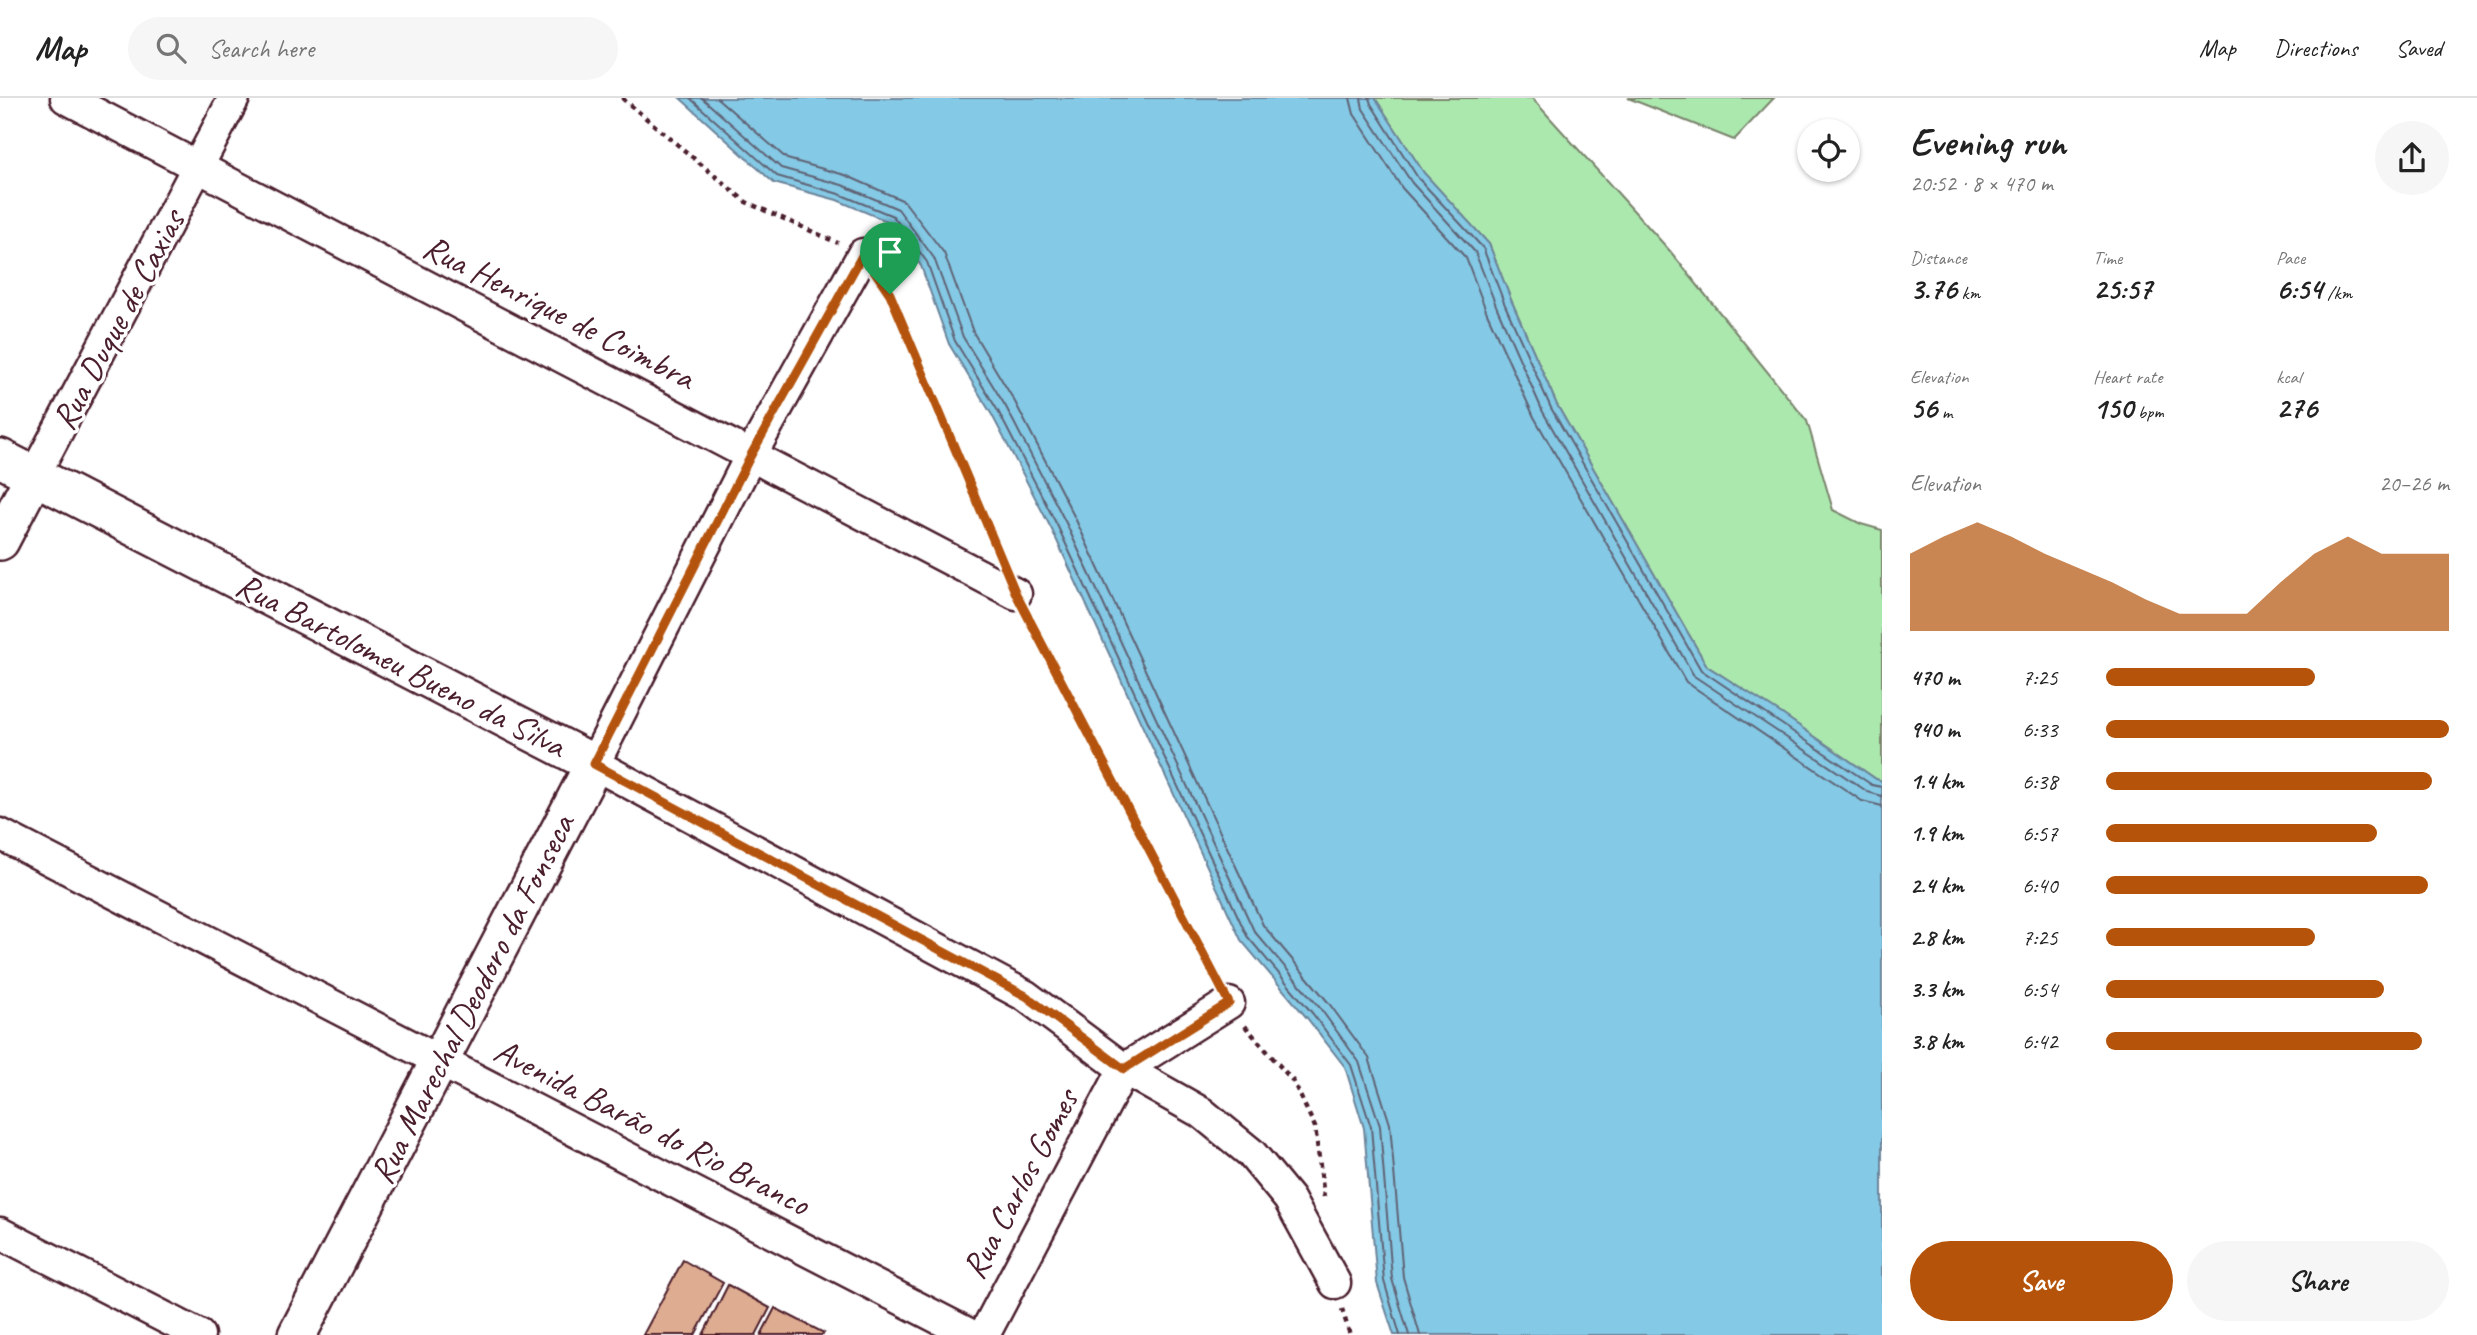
<!DOCTYPE html>
<html lang="en">
<head>
<meta charset="utf-8">
<style>
	body { margin:0; font-family:Caveat,sans-serif; background:#f6f6f6; color:#222; height:100vh; display:flex; flex-direction:column; font-size:26px; white-space:nowrap }
	* { box-sizing:border-box; margin:0 }
	p { font-size:23px; color:#767676 }
	.icon { flex:none; width:38px; height:38px; fill:none; stroke:currentColor; stroke-width:2; stroke-linecap:round; stroke-linejoin:round }
	.map { position:relative; flex:1; overflow:hidden }
	.side { display:flex; flex-direction:column; background:#fff; width:595px }
	.side>* { flex:none }
	.tools { position:absolute; left:1797px; top:21px; display:grid; gap:14px }
	.tools a { display:grid; place-items:center; width:63px; height:63px; border-radius:50%; background:#fff; box-shadow:0 2px 5px #0004; font-size:35px }
	.pin { position:absolute; display:grid; place-items:center; width:60px; height:60px; color:#fff; margin:-72px -30px; border-radius:50% 50% 50% 0; rotate:-45deg; box-shadow:0 0 7px #0007 }
	.pin .icon { rotate:45deg }
	.round { display:grid; place-items:center; flex:none; width:74px; height:74px; border-radius:37px; background:#f6f6f6 }
	.summary { display:flex; align-items:center; justify-content:space-between; height:119px; padding:0 28px }
	h1 { font-size:38px; font-weight:600; line-height:52px }
	.metrics { display:grid; grid-template-columns:repeat(3,1fr); gap:10px; height:119px; padding:7px 28px }
	.metrics div { display:grid; align-content:center }
	.metrics b { font-size:30px; font-weight:600 }
	.metrics small { font-size:19px; font-weight:400 }
	.metrics p { font-size:19px }
	.chart { height:196px; padding:14px 28px }
	.chart p { display:flex; justify-content:space-between }
	.chart svg { width:100%; height:126px; margin-top:7px; fill:#b45309; opacity:.7 }
	.cta { display:flex; gap:14px; margin-top:auto; padding:14px 28px }
	.cta a { flex:1; height:80px; border-radius:42px; background:#b45309; color:#fff; font-size:28px; font-weight:600; line-height:80px; text-align:center }
	.cta a+a { background:#f6f6f6; color:#222 }
	ul { padding:0 28px; list-style:none; font-size:23px }
	li { display:grid; grid-template-columns:112px 84px 1fr; align-items:center; height:52px }
	li i { height:18px; border-radius:9px; background:#b45309 }
	header { display:flex; align-items:center; gap:42px; box-sizing:border-box; height:98px; padding:0 35px; background:#fff; border-bottom:2px solid #e0e0e0 }
	header strong { font-size:33px }
	nav { display:flex; gap:38px; margin-inline-start:auto; font-size:24px }
	.search { width:490px; height:63px; background:#f6f6f6; display:flex; align-items:center; gap:18px; box-sizing:border-box; padding:0 24px; border-radius:38px; color:#767676; font-size:26px }
	main { display:flex; flex:1; min-height:0 }
	.map>svg:first-child { display:block }
</style>
</head>
<body>
<header>
<strong>Map</strong>
<div class="search"><svg class="icon" aria-label="search" viewBox="0 0 24 24"><circle cx="10" cy="10" r="6"/><path d="M15 15l6 6"/></svg>Search here</div>
<nav><a>Map</a><a>Directions</a><a>Saved</a></nav>
</header>
<main>
<div class="map">
<svg width="1882" height="1237" viewBox="0 0 1882 1237">
	<rect width="100%" height="100%" fill="#fff"/>
	<filter id="ink" filterUnits="userSpaceOnUse"><feTurbulence type="fractalNoise" baseFrequency=".0143" numOctaves="2"/><feDisplacementMap in="SourceGraphic" scale="14" xChannelSelector="R" yChannelSelector="G"/><feConvolveMatrix kernelMatrix="1 2 1 2 8 2 1 2 1" color-interpolation-filters="sRGB"/></filter>
	<g filter="url(#ink)">
		<g fill="#abe8ae" stroke="#7a846c" stroke-width="2">
			<polygon points="1375,0 1532,0 1670,153 1807,323 1833,412 1861,426 1882,432 1882,683 1876,681 1782,616 1707,568 1557,307 1512,204 1489,146 1424,75"/>
			<polygon points="1628,0 1774,0 1734,42"/>
		</g>
		<polygon fill="#84c9e5" stroke="#6d859b" stroke-width="2" points="680,0 1375,0 1424,75 1489,146 1512,204 1557,307 1707,568 1782,616 1876,681 1882,683 1882,1237 1394,1237 1377,1185 1364,1030 1345,969 1307,920 1241,842 1052,432 992,317 949,246 921,168 889,124 837,102 774,85"/>
		<g fill="none" stroke-linecap="round" stroke-linejoin="round">
			<g stroke="#616375" stroke-width="2">
				<polyline points="690,0 777,78 839,96 893,118 927,164 955,243 998,313 1058,429 1247,838 1313,916 1351,967 1371,1029 1384,1183 1400,1237"/>
				<polyline points="702,0 781,70 842,87 898,111 934,160 963,239 1006,309 1066,425 1254,833 1320,910 1359,964 1380,1028 1392,1181 1409,1237"/>
				<polyline points="717,0 787,61 845,77 904,103 944,155 973,234 1015,304 1075,420 1263,827 1328,904 1369,960 1390,1026 1403,1179 1420,1237"/>
				<polyline points="1350,0 1354,16 1402,90 1466,160 1487,215 1534,319 1686,584 1862,703 1882,708"/>
				<polyline points="1361,0 1363,11 1412,85 1475,154 1497,210 1543,314 1694,578 1868,694 1882,698"/>
				<polyline points="1369,0 1371,6 1418,80 1483,150 1505,207 1551,310 1701,572 1872,687 1882,689"/>
			</g>
		</g>
		<g fill="#deac91" stroke="#4a1f2b" stroke-width="2">
			<polygon points="683,1162 723,1185 695,1237 643,1237"/>
			<polygon points="728,1187 770,1210 756,1237 703,1237"/>
			<polygon points="775,1210 824,1235 822,1237 761,1237"/>
		</g>
		<g fill="none" stroke-linecap="round" stroke-linejoin="round">
			<defs>
				<g id="minor">
					<polyline points="66,0 1016,496"/>
					<polyline points="863,156 751,357 594,666 1026,898 1124,971 1202,1015 1251,1055 1289,1101 1335,1185"/>
					<polyline points="34,378 234,0"/>
					<polyline points="0,736 971,1237"/>
					<polyline points="1124,971 1229,905"/>
					<polyline points="0,1135 199,1237"/>
					<polyline points="984,1237 1124,971"/>
				</g>
				<g id="tertiary">
					<polyline points="0,360 594,666 297,1237"/>
					<polyline points="0,443 34,378"/>
				</g>
			</defs>
			<use href="#minor" stroke="#4a1f2b" stroke-width="35"/>
			<use href="#tertiary" stroke="#4a1f2b" stroke-width="42"/>
			<g stroke="#4a1f2b" stroke-width="4.5" stroke-dasharray="5 5" stroke-linecap="butt">
				<polyline points="622,0 746,104 838,145"/>
				<polyline points="882,184 890,196 997,452"/>
				<polyline points="1028,520 1215,879"/>
				<polyline points="1245,928 1293,983 1315,1029 1324,1099"/>
				<polyline points="1342,1211 1350,1237"/>
			</g>
			<use href="#minor" stroke="#fff" stroke-width="30"/>
			<use href="#tertiary" stroke="#fff" stroke-width="37"/>
		</g>
	</g>
	<g fill="none" stroke-linecap="round" stroke-linejoin="round" filter="url(#ink)">
		<defs>
			<polygon id="route" points="863,156 890,196 1016,496 1229,905 1124,971 1026,898 594,666 751,357"/>
		</defs>
		<use href="#route" stroke="#fff" stroke-width="14"/>
		<use href="#route" stroke="#b45309" stroke-width="9"/>
	</g>
	<g text-anchor="middle" dominant-baseline="central" stroke-width="7" stroke-linejoin="round" paint-order="stroke">
		<g font-size="35" fill="#4a1f2b" stroke="#fff">
			<text transform="translate(559 214) rotate(27)">Rua Henrique de Coimbra</text>
			<text transform="translate(118 222) rotate(-62)">Rua Duque de Caxias</text>
			<text transform="translate(401 567) rotate(27)">Rua Bartolomeu Bueno da Silva</text>
			<text transform="translate(472 901) rotate(-63)">Rua Marechal Deodoro da Fonseca</text>
			<text transform="translate(652 1029) rotate(27)">Avenida Barão do Rio Branco</text>
			<text transform="translate(1020 1086) rotate(-62)">Rua Carlos Gomes</text>
		</g>
	</g>
</svg>
<div class="tools">
<a><svg class="icon" aria-label="locate" viewBox="0 0 24 24"><circle cx="12" cy="12" r="6"/><path d="M12 2v4M12 18v4M2 12h4M18 12h4"/></svg></a>
</div>
<div class="pin" style="left:890px;top:196px;background:#1e9e55"><svg class="icon" aria-label="arrive" viewBox="0 0 24 24"><path d="M6 21V4h12l-3 4 3 4H6"/></svg></div>
</div>
<section class="side">
<div class="summary"><div><h1>Evening run</h1><p>20:52 · 8 × 470 m</p></div><a class="round"><svg class="icon" aria-label="share" viewBox="0 0 24 24"><path d="M12 15V3M7 8l5-5 5 5M5 13v7h14v-7"/></svg></a></div>
<div class="metrics">
<div><p>Distance</p><b>3.76<small> km</small></b></div>
<div><p>Time</p><b>25:57</b></div>
<div><p>Pace</p><b>6:54<small> /km</small></b></div>
</div>
<div class="metrics">
<div><p>Elevation</p><b>56<small> m</small></b></div>
<div><p>Heart rate</p><b>150<small> bpm</small></b></div>
<div><p>kcal</p><b>276</b></div>
</div>
<div class="chart"><p><span>Elevation</span>20–26 m</p>
<svg viewBox="0 0 160 44" preserveAspectRatio="none"><path d="M0 44V17L10 11L20 6L30 11L40 17L50 22L60 27L70 33L80 38L90 38L100 38L110 27L120 17L130 11L140 17L150 17L160 17V44z"/></svg>
</div>
<ul>
<li><b>470 m</b>7:25<i style="width:61%"></i></li>
<li><b>940 m</b>6:33<i style="width:100%"></i></li>
<li><b>1.4 km</b>6:38<i style="width:95%"></i></li>
<li><b>1.9 km</b>6:57<i style="width:79%"></i></li>
<li><b>2.4 km</b>6:40<i style="width:94%"></i></li>
<li><b>2.8 km</b>7:25<i style="width:61%"></i></li>
<li><b>3.3 km</b>6:54<i style="width:81%"></i></li>
<li><b>3.8 km</b>6:42<i style="width:92%"></i></li>
</ul>
<div class="cta"><a>Save</a><a>Share</a></div>
</section>
</main>
</body>
</html>
